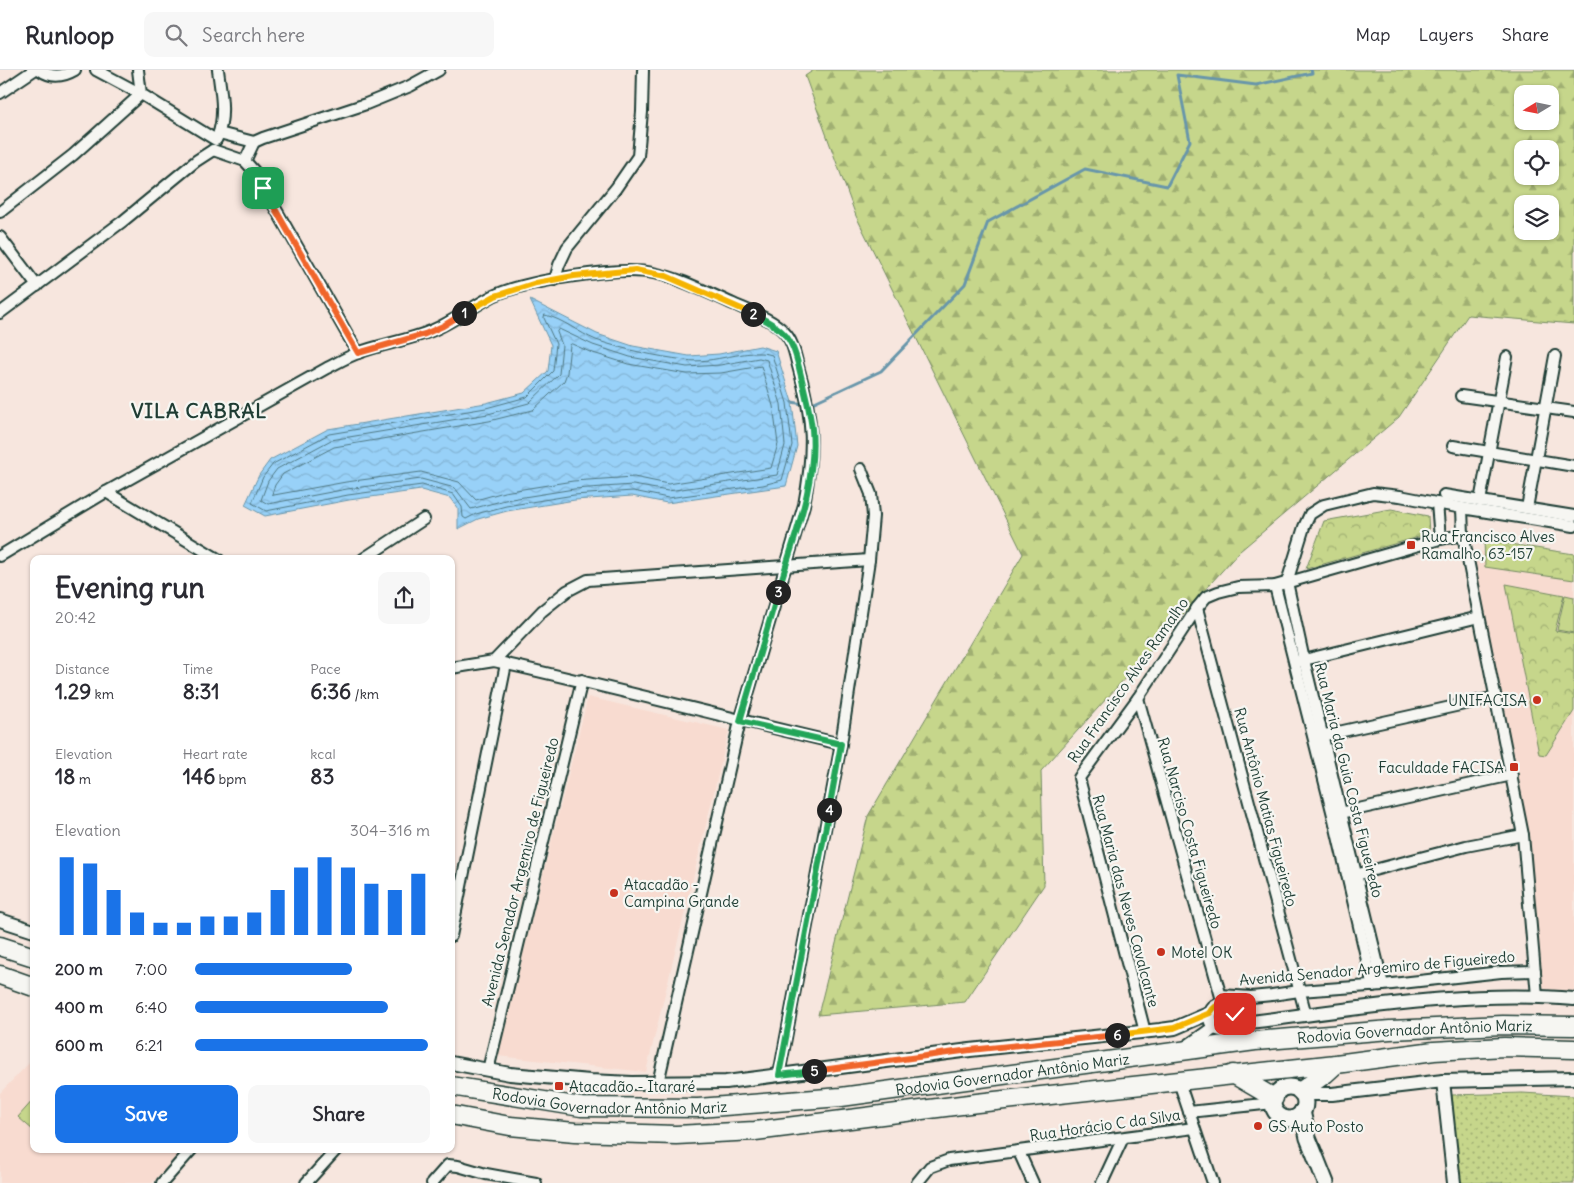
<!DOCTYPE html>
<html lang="en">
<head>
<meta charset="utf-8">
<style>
	body { margin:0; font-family:Delius,sans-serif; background:#f7f7f7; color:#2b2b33; height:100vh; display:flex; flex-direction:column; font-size:19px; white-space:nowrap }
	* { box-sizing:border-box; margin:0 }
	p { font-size:16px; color:#7c7c81 }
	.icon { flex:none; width:28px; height:28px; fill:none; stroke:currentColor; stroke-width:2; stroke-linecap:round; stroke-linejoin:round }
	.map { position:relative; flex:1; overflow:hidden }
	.drawer { position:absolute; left:30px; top:485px; width:425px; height:598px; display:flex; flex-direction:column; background:#fff; border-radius:10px; box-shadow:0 1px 4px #0004 }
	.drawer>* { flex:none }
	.needle { width:32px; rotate:260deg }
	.tools { position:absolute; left:1514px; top:15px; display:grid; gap:10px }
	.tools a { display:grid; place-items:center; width:45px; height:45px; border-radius:10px; background:#fff; box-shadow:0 1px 4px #0004; font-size:25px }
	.pin { position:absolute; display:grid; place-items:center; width:42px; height:42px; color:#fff; margin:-21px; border-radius:10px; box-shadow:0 2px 8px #0006 }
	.km { position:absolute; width:25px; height:25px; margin:-12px; border-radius:50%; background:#222; color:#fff; font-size:14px; line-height:25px; text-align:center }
	.round { display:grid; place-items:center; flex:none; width:52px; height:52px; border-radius:10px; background:#f7f7f7 }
	.summary { display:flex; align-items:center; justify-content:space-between; height:85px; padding:0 25px }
	h1 { font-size:28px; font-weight:700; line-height:38px }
	.stats { display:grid; grid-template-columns:repeat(3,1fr); gap:8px; height:85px; padding:5px 25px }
	.stats div { display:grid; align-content:center }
	.stats b { font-size:21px; font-weight:700 }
	.stats small { font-size:14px; font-weight:400 }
	.stats p { font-size:14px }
	.chart { height:140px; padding:10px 25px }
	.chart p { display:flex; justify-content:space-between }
	.chart svg { width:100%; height:90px; margin-top:5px; stroke:#1a73e8; stroke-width:6 }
	.button { display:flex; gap:10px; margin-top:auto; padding:10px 25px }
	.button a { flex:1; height:58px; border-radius:10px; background:#1a73e8; color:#fff; font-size:20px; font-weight:700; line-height:58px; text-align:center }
	.button a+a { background:#f7f7f7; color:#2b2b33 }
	ul { padding:0 25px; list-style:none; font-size:16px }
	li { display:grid; grid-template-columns:80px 60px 1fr; align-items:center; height:38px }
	li i { height:12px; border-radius:6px; background:#1a73e8 }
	header { display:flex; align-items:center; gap:30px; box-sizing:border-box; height:70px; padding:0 25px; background:#fff; border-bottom:1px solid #e1e1e2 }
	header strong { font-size:24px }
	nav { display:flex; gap:28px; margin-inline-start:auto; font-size:18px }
	.search { width:350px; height:45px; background:#f7f7f7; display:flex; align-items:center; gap:12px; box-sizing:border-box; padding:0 18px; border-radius:10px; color:#7c7c81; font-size:19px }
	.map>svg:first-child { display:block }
</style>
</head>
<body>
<header>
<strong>Runloop</strong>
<div class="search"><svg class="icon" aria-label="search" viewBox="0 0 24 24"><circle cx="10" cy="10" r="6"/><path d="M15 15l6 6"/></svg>Search here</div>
<nav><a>Map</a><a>Layers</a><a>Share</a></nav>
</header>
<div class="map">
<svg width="1574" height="1113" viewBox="0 0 1574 1113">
	<defs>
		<pattern id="grass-dots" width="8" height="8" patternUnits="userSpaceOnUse" patternTransform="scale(1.25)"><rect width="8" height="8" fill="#c6d68b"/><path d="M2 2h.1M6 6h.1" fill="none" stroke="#a0af72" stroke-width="1.8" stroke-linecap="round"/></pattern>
		<pattern id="forest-firs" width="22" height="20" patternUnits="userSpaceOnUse" patternTransform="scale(1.25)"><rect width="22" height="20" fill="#c6d68b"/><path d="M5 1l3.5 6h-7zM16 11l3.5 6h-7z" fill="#a0af72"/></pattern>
		<pattern id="park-crowns" width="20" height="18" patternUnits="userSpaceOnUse" patternTransform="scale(1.25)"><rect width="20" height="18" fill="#c6d68b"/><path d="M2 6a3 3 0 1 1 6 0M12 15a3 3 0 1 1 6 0" fill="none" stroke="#a0af72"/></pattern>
		<pattern id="water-waves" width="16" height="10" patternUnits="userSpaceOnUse" patternTransform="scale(1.25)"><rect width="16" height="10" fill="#98d1f8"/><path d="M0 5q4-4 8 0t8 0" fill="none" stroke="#83b4d5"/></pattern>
	</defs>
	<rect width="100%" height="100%" fill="#f7e6de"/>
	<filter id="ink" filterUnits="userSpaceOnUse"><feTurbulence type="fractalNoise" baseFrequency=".02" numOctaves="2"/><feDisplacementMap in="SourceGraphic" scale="10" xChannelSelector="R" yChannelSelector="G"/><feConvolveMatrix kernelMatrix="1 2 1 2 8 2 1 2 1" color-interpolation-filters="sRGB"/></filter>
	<g filter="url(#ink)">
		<g fill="#f8dbd0">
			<polygon points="1475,481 1574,496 1574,923 1540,918 1526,759 1475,502"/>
			<polygon points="588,627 729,660 646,1002 497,986"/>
			<polygon points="34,988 34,1079 183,1079 152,1113 0,1113 0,1023"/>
		</g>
		<polygon fill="url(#grass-dots)" stroke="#728a60" points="1522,1023 1574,1026 1574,1113 1459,1113 1452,1025"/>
		<path fill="url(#forest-firs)" stroke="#728a60" fill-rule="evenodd" d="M814,0H1574V254L1468,245L1399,347L1240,481L1041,701L1044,815L965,932L818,945L868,746L1023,484L856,146L805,6ZM1522,24H1550V51H1522ZM1522,79H1550V106H1522ZM1522,134H1550V161H1522Z"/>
		<g fill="url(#park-crowns)" stroke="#728a60">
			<polygon points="1391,439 1428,446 1429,464 1306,499 1324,451"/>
			<polygon points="1484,470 1574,484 1574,510 1485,497"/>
			<polygon points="1506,514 1564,525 1555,561 1574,564 1574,641 1546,685 1539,684"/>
		</g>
		<g fill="#c6d68b" stroke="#728a60">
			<polygon points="1565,525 1574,527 1574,563 1557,560"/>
			<polygon points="34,1029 34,1061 18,1047"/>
		</g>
		<polygon fill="url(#water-waves)" stroke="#6896aa" points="530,230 597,264 633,276 689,286 719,284 760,276 776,281 792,332 797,376 786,416 667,433 632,426 575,430 507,441 478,449 458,459 458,439 450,428 421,420 349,430 265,446 245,435 259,405 270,390 328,359 486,333 524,323 548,301 551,275"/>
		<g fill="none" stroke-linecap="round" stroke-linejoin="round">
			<g stroke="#4f7882" stroke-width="1">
				<path d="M545,245C563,249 579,263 596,270C625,280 655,286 685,290C714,295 746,277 772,285L787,333L792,375L782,410L763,415L668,428L633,421L574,425L506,436L476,444L466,449L463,447L462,437L453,424L422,415L348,425L266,441L252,433L263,407L273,394L329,364L486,338L527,327L553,301L556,274L544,248Z"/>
				<polygon points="559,259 593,275 630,287 687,297 720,295 759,288 767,290 781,334 785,375 777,405 668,421 633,415 574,419 505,430 471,439 455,418 421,409 347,419 268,434 261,430 268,411 277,399 331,370 488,344 529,333 559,304 562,275 557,262"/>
				<polygon points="572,274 590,282 628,294 687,304 721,303 761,296 773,336 778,374 771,398 668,414 634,407 573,411 504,422 476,430 459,412 421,402 346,412 274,425 272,424 275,415 283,404 334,377 489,351 533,340 564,311 567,303 570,275"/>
			</g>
			<polyline stroke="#6896aa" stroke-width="3" points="792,332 808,335 881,301 965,214 988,152 1085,99 1167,116 1190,71 1177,5 1256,15 1312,3 1311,0"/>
			<defs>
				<g id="minor">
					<path d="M40,0C51,8 63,7 75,0"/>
					<polyline points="96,0 141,24 216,70"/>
					<polyline points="138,0 141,24"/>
					<polyline points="0,23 34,0"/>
					<polyline points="219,63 254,72 263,68 366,34 410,16 439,0"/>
					<path d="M217,68C226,46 221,23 218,0"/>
					<polyline points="213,80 245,91 254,101 358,283"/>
					<polyline points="245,91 254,72"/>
					<polyline points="0,142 73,85 141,24"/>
					<polyline points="0,167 37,216"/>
					<polyline points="555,210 559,195 567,178 616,118 638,86 642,42 643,0"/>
					<polyline points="0,243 123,151 196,91 213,80"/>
					<polyline points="1461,326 1574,342"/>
					<polyline points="1453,376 1574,396"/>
					<polyline points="106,422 218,489"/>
					<polyline points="1444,425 1574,446"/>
					<polyline points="1480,431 1507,287"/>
					<polyline points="1437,433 1440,469"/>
					<polyline points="1462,438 1463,465 1523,765 1537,926"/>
					<polyline points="1527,438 1555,286"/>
					<path d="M0,486L106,422L327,298C337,293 347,287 358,283C381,274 407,271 431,261C453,252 472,237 493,226C525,211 619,196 653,203C680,208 706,222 731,233C746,240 773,249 784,262C793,271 795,285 798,296C814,350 814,381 804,435L740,651L658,1013"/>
					<polyline points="363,489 424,449"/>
					<polyline points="1275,516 1333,745 1373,916"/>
					<polyline points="1197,538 1306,945"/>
					<path d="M494,591C610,617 725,647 841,674"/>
					<polyline points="1300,591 1479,547"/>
					<polyline points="451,598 494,591 542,541 567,521 588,510 869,490"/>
					<polyline points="1138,628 1223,934"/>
					<polyline points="1316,667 1496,627"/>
					<polyline points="1336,744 1512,705"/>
					<polyline points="1351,806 1466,776 1523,765"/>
					<polyline points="451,866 506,594"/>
					<polyline points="1383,915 1304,590 1287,512 1304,457 1310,444 1324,435 1373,423 1400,426 1462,438 1574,456"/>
					<polyline points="1221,925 1251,927 1272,925 1299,921 1383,915 1501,902 1535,901"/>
					<polyline points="1145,962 1079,708 1138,628 1197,538 1206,527 1218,522 1238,517 1275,516 1440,469 1463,465"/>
					<polyline points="488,1000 582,610"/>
					<polyline points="779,1005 841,674 869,490 873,446 871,424 861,399"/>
					<polyline points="1179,1012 1213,1113"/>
					<polyline points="1189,1042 1273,1033"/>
					<polyline points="1019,1082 1033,1113"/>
					<polyline points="162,1113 192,1079"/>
					<polyline points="306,1113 337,1079"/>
					<polyline points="432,1113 448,1095 458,1096 486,1104 536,1113"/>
					<polyline points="917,1113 930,1097 949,1090 1194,1058"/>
					<polyline points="1102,1113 1123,1068"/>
				</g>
				<g id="tertiary">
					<polyline points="0,850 34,861"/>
					<circle cx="1223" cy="947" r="13"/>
					<path d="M1234,954C1346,941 1460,919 1574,929"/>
					<polyline points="1184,979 1215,957"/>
					<polyline points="451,993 510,1004 590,1011 632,1013 726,1012 970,980 1160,960 1175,958 1210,943"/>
					<polyline points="1443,1011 1454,1113"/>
					<polyline points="1302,1024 1332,1024 1443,1011 1574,1008"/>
				</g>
				<g id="secondary">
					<circle cx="1289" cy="1033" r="16"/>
					<polyline points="1302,1041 1308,1068 1326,1113"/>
				</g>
				<g id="trunk">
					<polyline points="0,876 34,887"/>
					<polyline points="0,905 34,917"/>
					<polyline points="1233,1004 1274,1028"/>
					<path id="s1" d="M451,1016L581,1037L698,1038L841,1027L1255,971L1390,960L1503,955L1574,956"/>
					<polyline points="1301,1021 1325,1004 1336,994"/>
					<polyline points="451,1045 510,1056 575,1062 676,1065 755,1061 977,1033 1336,994 1434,981 1504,977 1574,979"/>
				</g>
			</defs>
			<use href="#minor" stroke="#1f3d34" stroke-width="14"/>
			<use href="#tertiary" stroke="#1f3d34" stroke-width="16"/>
			<use href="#secondary" stroke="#1f3d34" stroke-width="19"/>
			<use href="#trunk" stroke="#1f3d34" stroke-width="21"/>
			<use href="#minor" stroke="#f6f6f2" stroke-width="10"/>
			<use href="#tertiary" stroke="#f6f6f2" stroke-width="12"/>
			<use href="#secondary" stroke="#f6f6f2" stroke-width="15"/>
			<use href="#trunk" stroke="#f6f6f2" stroke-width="18"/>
		</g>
	</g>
	<g fill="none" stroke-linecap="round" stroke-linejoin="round" filter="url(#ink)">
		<defs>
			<polyline id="split-1" points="263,118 358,283 425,264 443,256 464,243"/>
			<polyline id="split-2" points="464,243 495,226 536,213 574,206 635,200 666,206 753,244"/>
			<path id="split-3" d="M753,244C791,261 793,272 802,310C806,326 810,342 812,359C817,415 793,469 778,522"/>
			<polyline id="split-4" points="778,522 740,651 841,674 829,740"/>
			<polyline id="split-5" points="814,1001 779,1005 829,740"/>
			<polyline id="split-6" points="814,1001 970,980 1117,965"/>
			<path id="split-7" d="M1117,965L1174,958L1210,943C1217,931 1230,932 1235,944"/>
		</defs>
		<use href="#split-1" stroke="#fff" stroke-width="10"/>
		<use href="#split-2" stroke="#fff" stroke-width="10"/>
		<use href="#split-3" stroke="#fff" stroke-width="10"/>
		<use href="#split-4" stroke="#fff" stroke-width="10"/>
		<use href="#split-5" stroke="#fff" stroke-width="10"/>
		<use href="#split-6" stroke="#fff" stroke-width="10"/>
		<use href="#split-7" stroke="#fff" stroke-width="10"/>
		<use href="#split-1" stroke="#f0652b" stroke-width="6"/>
		<use href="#split-2" stroke="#f5b400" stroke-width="6"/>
		<use href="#split-3" stroke="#22a559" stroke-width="6"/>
		<use href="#split-4" stroke="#22a559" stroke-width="6"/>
		<use href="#split-5" stroke="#22a559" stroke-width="6"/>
		<use href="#split-6" stroke="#f0652b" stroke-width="6"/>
		<use href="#split-7" stroke="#f5b400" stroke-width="6"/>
	</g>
	<g fill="#c8321e" stroke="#f6f6f2" stroke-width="2">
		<rect x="1406" y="470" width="10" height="10" rx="2.5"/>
		<circle cx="1537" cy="630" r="5"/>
		<rect x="1509" y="692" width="10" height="10" rx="2.5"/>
		<circle cx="614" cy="823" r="5"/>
		<circle cx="1161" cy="882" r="5"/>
		<rect x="554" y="1011" width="10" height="10" rx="2.5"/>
		<circle cx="1258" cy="1056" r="5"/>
	</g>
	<g text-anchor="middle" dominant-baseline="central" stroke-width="4.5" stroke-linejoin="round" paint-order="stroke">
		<g font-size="15" fill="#1f3d34" stroke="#f6f6f2" text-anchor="start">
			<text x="1421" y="466">Rua Francisco Alves<tspan x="1421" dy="17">Ramalho, 63-157</tspan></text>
			<text x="1527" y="630" text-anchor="end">UNIFACISA</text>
			<text x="1504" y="697" text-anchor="end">Faculdade FACISA</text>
			<text x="624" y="814">Atacadão -<tspan x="624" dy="17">Campina Grande</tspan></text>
			<text x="1171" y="882">Motel OK</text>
			<text x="569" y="1016">Atacadão - Itararé</text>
			<text x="1268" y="1056">GS Auto Posto</text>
		</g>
		<g font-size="15" fill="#1f3d34" stroke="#f6f6f2">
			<text transform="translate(1128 610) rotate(-55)">Rua Francisco Alves Ramalho</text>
			<text transform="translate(1349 710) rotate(76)">Rua Maria da Guia Costa Figueiredo</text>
			<text transform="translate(1266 737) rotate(75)">Rua Antônio Matias Figueiredo</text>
			<text transform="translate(1190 763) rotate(74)">Rua Narciso Costa Figueiredo</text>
			<text transform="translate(520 802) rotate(-76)">Avenida Senador Argemiro de Figueiredo</text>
			<text transform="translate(1126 831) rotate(75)">Rua Maria das Neves Cavalcante</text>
			<text transform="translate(1377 898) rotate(-5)">Avenida Senador Argemiro de Figueiredo</text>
			<text stroke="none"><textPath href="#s1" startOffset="970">Rodovia Governador Antônio Mariz</textPath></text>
			<text stroke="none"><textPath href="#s1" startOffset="565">Rodovia Governador Antônio Mariz</textPath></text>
			<text stroke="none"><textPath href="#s1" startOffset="160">Rodovia Governador Antônio Mariz</textPath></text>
			<text transform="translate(1105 1055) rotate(-8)">Rua Horácio C da Silva</text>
		</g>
		<g font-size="20" font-weight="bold" letter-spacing="1" fill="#1f3d34" stroke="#f6f6f2">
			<text x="199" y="340">VILA CABRAL</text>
		</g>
	</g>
</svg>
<div class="tools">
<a><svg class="needle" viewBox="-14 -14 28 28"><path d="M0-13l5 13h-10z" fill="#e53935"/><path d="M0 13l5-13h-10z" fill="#7c7c81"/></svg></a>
<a><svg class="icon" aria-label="locate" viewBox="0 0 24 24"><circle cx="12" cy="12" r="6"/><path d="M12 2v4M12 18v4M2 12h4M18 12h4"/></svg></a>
<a><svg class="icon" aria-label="layers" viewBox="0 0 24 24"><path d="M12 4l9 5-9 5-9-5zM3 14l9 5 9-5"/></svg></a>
</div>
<div class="pin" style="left:263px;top:118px;background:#1e9e55"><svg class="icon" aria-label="arrive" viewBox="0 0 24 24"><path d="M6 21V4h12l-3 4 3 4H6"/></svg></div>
<div class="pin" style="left:1235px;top:944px;background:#d93025"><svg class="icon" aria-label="check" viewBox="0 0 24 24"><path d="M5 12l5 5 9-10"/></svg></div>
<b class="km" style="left:464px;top:243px">1</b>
<b class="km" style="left:753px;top:244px">2</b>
<b class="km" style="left:778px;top:522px">3</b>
<b class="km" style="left:829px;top:740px">4</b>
<b class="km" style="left:814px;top:1001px">5</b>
<b class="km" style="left:1117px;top:965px">6</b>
<section class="drawer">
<div class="summary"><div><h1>Evening run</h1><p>20:42</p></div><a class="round"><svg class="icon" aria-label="share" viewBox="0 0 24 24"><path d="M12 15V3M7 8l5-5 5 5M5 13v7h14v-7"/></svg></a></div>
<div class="stats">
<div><p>Distance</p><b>1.29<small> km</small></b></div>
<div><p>Time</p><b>8:31</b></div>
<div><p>Pace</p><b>6:36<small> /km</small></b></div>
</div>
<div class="stats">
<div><p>Elevation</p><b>18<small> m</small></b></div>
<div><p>Heart rate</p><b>146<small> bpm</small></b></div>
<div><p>kcal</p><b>83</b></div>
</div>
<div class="chart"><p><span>Elevation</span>304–316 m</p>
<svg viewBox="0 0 160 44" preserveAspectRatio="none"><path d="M5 44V6M15 44V9M25 44V22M35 44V33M45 44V38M55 44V38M65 44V35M75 44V35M85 44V33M95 44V22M105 44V11M115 44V6M125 44V11M135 44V19M145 44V22M155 44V14"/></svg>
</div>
<ul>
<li><b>200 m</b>7:00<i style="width:67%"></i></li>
<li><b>400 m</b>6:40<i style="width:82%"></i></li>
<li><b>600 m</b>6:21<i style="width:99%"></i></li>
</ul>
<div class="button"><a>Save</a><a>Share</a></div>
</section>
</div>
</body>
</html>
